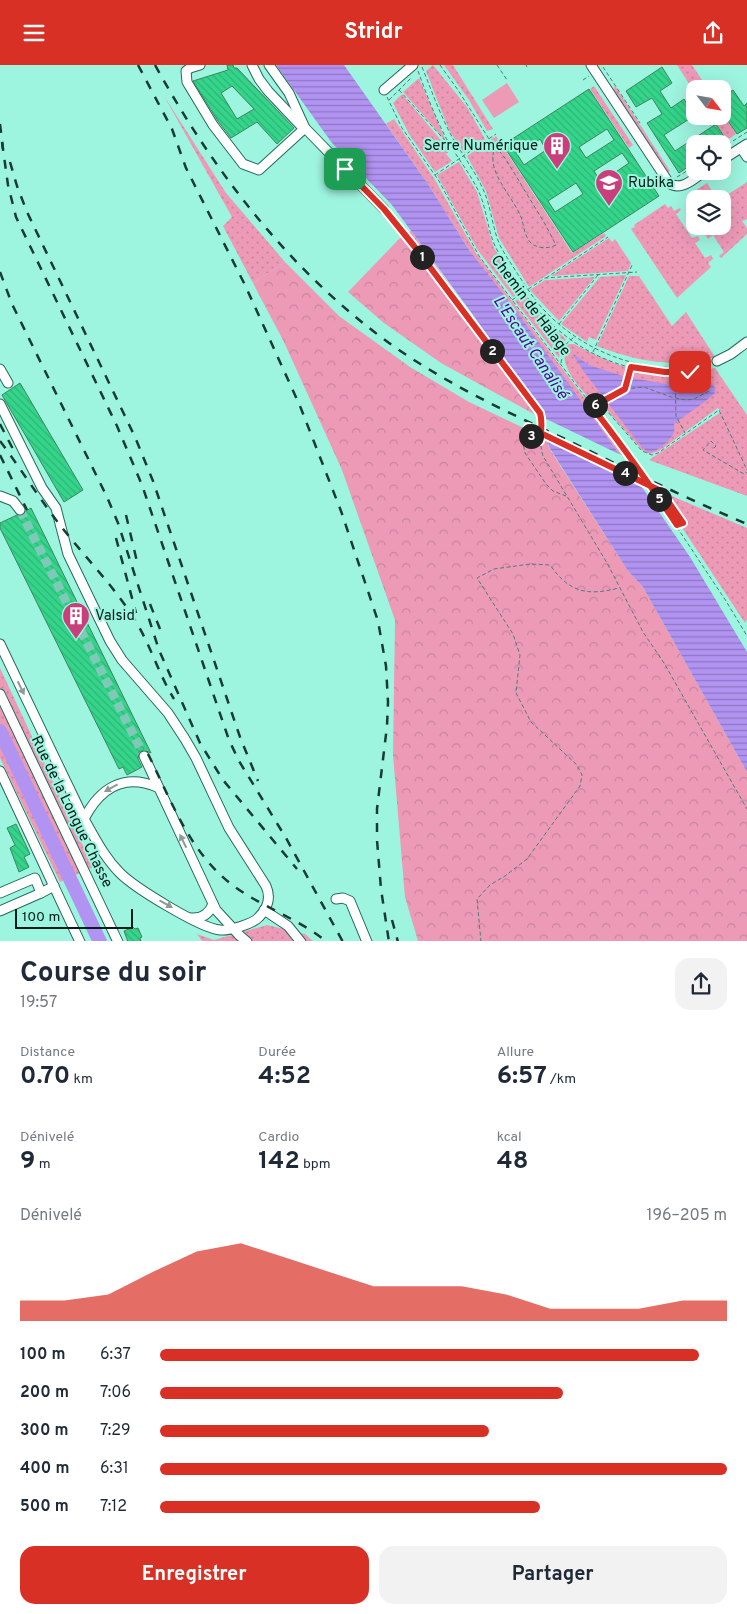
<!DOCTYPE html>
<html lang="fr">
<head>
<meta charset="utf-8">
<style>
	body { margin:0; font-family:Overpass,sans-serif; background:#f2f2f3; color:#1f2937; height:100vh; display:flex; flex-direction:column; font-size:19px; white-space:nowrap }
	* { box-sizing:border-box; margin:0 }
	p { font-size:16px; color:#747a83 }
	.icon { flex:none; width:28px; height:28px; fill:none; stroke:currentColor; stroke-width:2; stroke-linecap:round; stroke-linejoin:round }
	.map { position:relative; height:876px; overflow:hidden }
	.sheet { display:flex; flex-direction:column; background:#fff; flex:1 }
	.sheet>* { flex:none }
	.needle { width:32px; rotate:121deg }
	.buttons { position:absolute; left:686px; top:15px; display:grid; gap:10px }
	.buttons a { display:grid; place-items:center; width:45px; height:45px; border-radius:10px; background:#fff; box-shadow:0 5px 20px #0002; font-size:25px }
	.scale { position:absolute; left:15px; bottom:12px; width:118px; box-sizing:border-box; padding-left:5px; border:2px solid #021e18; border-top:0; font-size:14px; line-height:18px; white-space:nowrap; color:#021e18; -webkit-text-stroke:4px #9df4df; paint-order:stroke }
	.pin { position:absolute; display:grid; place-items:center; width:42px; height:42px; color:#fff; margin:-21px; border-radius:10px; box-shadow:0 2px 8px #0006 }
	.km { position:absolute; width:25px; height:25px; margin:-12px; border-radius:50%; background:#222; color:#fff; font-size:14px; line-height:25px; text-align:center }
	.round { display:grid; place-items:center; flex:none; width:52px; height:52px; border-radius:15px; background:#f2f2f3 }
	.headline { display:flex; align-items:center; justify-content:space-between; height:85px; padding:0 20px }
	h1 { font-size:28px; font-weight:700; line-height:38px }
	.stats { display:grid; grid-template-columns:repeat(3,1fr); gap:8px; height:85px; padding:5px 20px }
	.stats div { display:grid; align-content:center }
	.stats b { font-size:25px; font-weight:700 }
	.stats small { font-size:14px; font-weight:400 }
	.stats p { font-size:14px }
	.chart { height:140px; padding:10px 20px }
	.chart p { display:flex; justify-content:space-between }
	.chart svg { width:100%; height:90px; margin-top:5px; fill:#d93025; opacity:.7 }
	.button { display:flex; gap:10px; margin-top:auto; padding:10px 20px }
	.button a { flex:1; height:58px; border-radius:15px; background:#d93025; color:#fff; font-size:20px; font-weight:700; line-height:58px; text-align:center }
	.button a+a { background:#f2f2f3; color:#1f2937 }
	ul { padding:0 20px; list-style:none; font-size:16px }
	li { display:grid; grid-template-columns:80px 60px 1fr; align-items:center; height:38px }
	li i { height:12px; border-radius:6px; background:#d93025 }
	header { display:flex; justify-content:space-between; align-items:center; height:65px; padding:0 20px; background:#d93025; color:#fff; font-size:22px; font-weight:700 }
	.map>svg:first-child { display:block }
</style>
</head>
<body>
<header><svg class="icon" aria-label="menu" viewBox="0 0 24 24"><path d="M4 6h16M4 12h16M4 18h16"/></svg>Stridr<svg class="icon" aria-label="share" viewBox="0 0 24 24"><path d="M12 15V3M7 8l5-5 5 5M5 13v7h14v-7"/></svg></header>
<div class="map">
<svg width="747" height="877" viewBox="0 0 747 877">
	<defs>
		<pattern id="grass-dots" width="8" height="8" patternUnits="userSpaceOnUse" patternTransform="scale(1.25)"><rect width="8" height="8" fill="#ed9ab7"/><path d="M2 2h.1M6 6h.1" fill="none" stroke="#ca849d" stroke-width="1.8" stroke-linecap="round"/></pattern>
		<pattern id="forest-crowns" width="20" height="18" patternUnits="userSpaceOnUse" patternTransform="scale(1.25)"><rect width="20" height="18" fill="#ed9ab7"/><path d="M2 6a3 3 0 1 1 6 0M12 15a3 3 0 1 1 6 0" fill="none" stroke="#ca849d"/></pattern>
		<pattern id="water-rules" width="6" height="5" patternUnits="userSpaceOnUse" patternTransform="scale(1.25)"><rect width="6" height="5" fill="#b193f1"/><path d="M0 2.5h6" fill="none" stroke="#8e77c2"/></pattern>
		<pattern id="building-back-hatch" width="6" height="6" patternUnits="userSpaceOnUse" patternTransform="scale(1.25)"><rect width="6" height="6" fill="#34d58a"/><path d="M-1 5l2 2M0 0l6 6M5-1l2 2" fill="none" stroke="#2cb676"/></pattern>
	</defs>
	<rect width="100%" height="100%" fill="#9df4df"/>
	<g fill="url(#grass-dots)">
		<polygon points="433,0 467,42 485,74 464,88 449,65 426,6"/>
		<polygon points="444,0 453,0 493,64 487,66 469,35"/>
		<polygon points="677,0 692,0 708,24 695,24 695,28"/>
		<polygon points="419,13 445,74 445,75 403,27"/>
		<polygon points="594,21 633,80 629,83 590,24"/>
		<polygon points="615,21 670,106 667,108 613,25"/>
		<polygon points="402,29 450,86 446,89 452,96 435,107 409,69 393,38"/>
		<polygon points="164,31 226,128 285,197 253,218 223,161 232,152"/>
		<polygon points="723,48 736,69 727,75 716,58 710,61 707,56 711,54 710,51 722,51"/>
		<polygon points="394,54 435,115 476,188 630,394 619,389 469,185 428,119 386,59"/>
		<polygon points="496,71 572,188 604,168 606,171 529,222 499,173 486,126 467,91"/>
		<polygon points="459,97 477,127 494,183 521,227 513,232 477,184 437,110"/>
		<polygon points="747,117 747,154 742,156 747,163 747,169 721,193 719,191 724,187 713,170 708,174 705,169 710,166 707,161 722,161 722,134 721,134"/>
		<polygon points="707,118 717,134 695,134 695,143 693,141 689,144 687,142 692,138 687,131"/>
		<polygon points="665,139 668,143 671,141 674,146 680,143 681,145 676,149 692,173 698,171 700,175 695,178 705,193 711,190 713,194 708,198 711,202 677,233 631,164 635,162 634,160"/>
		<polygon points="609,173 612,177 615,174 631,198 628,206 551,211"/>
		<polygon points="626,210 596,275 589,272 587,277 561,259 600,212"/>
		<path d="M629,211H639L672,261L686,247L715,292C671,303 639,297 597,281Z"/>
		<polygon points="595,212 559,256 530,225 545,215"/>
		<polygon points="524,230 542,254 566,274 562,281 559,293 515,236"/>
		<path d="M570,279H574C623,306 660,316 715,303L747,350V431L649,395L721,347L718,343L659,386L650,389L643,386L599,336L593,339C581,322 558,303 566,281Z"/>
		<polygon points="667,429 747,463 747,554 745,558 683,464 687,460"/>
		<polygon points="0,603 93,802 60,817 0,693"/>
		<polygon points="267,860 305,869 313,876 202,876 197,869 214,875"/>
	</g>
	<g fill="url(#forest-crowns)">
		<polygon points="411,166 542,348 543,354 441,298 384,258 348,227 401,172"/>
		<polygon points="285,197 339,251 410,302 469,337 547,374 549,383 628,506 643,522 747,707 747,876 418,876 405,832 393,690 395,555 342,405 284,277 253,218"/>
	</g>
	<polygon fill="#ed9ab7" points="507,18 519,37 494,53 482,35"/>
	<g fill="url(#water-rules)">
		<polygon points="276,0 344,0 428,119 469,185 512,240 617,386 690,492 747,587 747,707 643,522 628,506 549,382 542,348 471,247 392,140 332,78"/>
		<path d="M572,288L589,300L626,312L666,319L694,318L710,316L715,323V328C703,340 687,348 674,359C674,362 675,364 674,367C672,374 657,388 649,387C644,386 640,379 637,376L584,307Z"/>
	</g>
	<polygon fill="#9df4df" points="540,351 623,391 640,417 544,371"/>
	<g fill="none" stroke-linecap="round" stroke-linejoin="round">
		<polyline stroke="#b193f1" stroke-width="14" points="0,666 100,877"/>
	</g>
	<g fill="url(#building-back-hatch)" stroke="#41835e" fill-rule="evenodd">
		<path d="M227,0H233L234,3H237L294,63L277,79L257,57L231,73L218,56L193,16L228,5ZM232,21L254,44L237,54L221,28Z"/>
		<polygon points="662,2 672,18 660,26 671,43 684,34 694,51 664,70 675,86 716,59 727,76 723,79 695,79 695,97 679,108 647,58 662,49 652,33 636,42 626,26"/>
		<path d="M589,24L659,131L573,187L503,80ZM607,64L614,75L586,93L579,82ZM540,74L546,85L524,100L517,89ZM622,88L629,98L601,117L594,106ZM576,118L583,129L555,147L548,136Z"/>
		<polygon points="733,25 744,41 747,38 747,63 737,69 722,47 722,32"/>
		<polygon points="20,318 83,425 64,437 2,330"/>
		<polygon points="31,443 151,688 144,685 139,687 138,694 142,702 127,710 123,702 119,704 0,463 0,458 17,450 23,450 26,446"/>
		<polygon points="16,759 30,789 24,792 29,802 19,807 10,783 15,780 7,763"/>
		<polygon points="133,862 135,864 138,863 142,872 140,873 141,877 128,877 124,866"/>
	</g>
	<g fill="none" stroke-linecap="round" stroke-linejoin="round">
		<polyline stroke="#7ec9b7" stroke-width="9" stroke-dasharray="9 4.5" stroke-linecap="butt" points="20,445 144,691"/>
		<defs>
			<g id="minor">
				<polyline points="200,0 190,3 186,6 187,17 213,60 243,99 259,105 305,63"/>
				<polyline points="252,0 259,14 268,26 302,62"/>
				<polyline points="269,0 289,28 305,63 384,144"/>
				<path d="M591,0L669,118C681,127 695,113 705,106"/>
				<polyline points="384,25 413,0"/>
				<polyline points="741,83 747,92"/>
				<polyline points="722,95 747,79"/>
				<polyline points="717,296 731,289 747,277"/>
				<polyline points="0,304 8,318"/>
				<path d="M0,339L42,423L56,443L68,489L110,576L122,595L168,648L185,674L196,693L229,763L266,821C271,832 268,843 259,852C253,859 229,866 220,865C200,863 135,823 120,808C104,792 95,773 84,754C100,723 124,708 157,722"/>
				<polyline points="0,431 13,436 20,445"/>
				<polyline points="0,579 84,754"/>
				<polyline points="0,629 118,877"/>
				<polyline points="144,691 216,845 239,870 247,877"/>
				<polyline points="0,706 80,877"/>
				<polyline points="0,828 35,813 41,828 54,821"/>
				<polyline points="336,834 343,833 350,836 367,877"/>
				<polyline points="264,845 288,861 301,877"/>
				<polyline points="0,846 41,828"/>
				<path d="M191,853C202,854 209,849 213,839"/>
			</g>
		</defs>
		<use href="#minor" stroke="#26695c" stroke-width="11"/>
		<g stroke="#498073" stroke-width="1" stroke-dasharray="4 2.5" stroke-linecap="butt">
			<path d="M440,0L458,25L489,74L505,93L545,159L556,180C548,184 537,184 530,177C524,170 524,160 521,152C512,130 485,106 495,82"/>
			<polyline points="497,0 507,15"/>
			<polyline points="526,0 527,2"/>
			<path d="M422,2C431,24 439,47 450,68C460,87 474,104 483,124C491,141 492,161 499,178C504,189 511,198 517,208C525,220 533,233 543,244C585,289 649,313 709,298"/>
			<polyline points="603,2 640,58"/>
			<path d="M418,6C426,28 435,52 446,73C456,91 469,107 478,125C487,143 487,165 496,183C530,249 581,300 658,307C676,308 693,308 711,303"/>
			<polyline points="583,15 589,11"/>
			<polyline points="399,25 451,82"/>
			<polyline points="387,32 402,63 439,116 479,191 629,390 726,536 747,571"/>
			<polyline points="389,35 411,13"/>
			<polyline points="722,83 747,67"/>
			<polyline points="435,110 496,69"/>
			<polyline points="677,112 695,101"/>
			<path d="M390,152L414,181L540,348C544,362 538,377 543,391L607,498L643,567L664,598L747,744"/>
			<polyline points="546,213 608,172"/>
			<polyline points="512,235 545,213 637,207"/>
			<polyline points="559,259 598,210"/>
			<polyline points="593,287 632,200"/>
			<polyline points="561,298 564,281 574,272"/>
			<polyline points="675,309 676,351 685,368"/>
			<polyline points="625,324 644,322 671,332 686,335 694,334 711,325"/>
			<polyline points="600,338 642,386 652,390 658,388 719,345 747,405"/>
			<polyline points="593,341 625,324 631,303"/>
			<polyline points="528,362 523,378 525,388 546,419 553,426 566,431"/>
			<polyline points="528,363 531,372 539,376"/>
			<polyline points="714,383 716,381 711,376 703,385 744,409 747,407"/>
			<polyline points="661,426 683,458 677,460"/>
			<path d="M481,877L477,834L490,820L505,811L527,794L580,721L582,710L577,700L531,657L516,628L520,590L513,569L477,513L494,504L530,499L550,500C570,528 587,531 619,523"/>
		</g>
		<use href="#minor" stroke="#fff" stroke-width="9"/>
		<g stroke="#183c34" stroke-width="2.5" stroke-dasharray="9 9" stroke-linecap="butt">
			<polyline points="138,0 172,64 186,103 245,220 300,341 341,446 378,556 386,601 388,637 387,661 377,744 377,775 381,824 389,877"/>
			<path d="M155,0C209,98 279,192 368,262C428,310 496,342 565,374C625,403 685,433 747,459"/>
			<polyline points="0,59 3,84"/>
			<polyline points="2,77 8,120 16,152 117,361 142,420 229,675 239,696 286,773 343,877"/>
			<polyline points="10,97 17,121 27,147 135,372 153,416 240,672 258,716"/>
			<polyline points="0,207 12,239 107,432 118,458 159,585 200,678 223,715 297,804"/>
			<polyline points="0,359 15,388"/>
			<path d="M0,376C21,404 39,433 60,460C84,491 112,519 133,552C150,578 158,608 174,634"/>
			<polyline points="0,390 27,445"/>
			<polyline points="126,450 138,501"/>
			<polyline points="116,473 136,548"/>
			<polyline points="150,539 160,564"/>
			<path d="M148,689C172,737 190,789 235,822C264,843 299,854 327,877"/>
			<polyline points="392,855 398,877"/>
		</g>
		<polyline stroke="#498073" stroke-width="1" stroke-dasharray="4 2.5" stroke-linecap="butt" points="528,362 661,426"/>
	</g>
	<defs><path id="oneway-solid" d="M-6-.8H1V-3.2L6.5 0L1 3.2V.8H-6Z" transform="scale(1.25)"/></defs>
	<g fill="#8d9a97">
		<use href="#oneway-solid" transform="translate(21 623) rotate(64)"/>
		<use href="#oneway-solid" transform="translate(111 723) rotate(151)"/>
		<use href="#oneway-solid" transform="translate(183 776) rotate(-116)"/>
		<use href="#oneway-solid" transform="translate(166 839) rotate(29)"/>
	</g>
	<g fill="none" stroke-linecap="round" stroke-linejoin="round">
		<defs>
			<path id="route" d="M345,104L384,144L414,181L540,348C543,357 541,367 540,376L531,372L528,362L661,426L683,458L677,460C650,420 622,380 592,342L625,324L631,302L665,307H690"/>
		</defs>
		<use href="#route" stroke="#fff" stroke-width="10"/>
		<use href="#route" stroke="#d93025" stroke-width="6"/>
	</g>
	<defs>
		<symbol id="building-pin" viewBox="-11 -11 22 30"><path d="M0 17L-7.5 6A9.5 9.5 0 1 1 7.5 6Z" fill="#c83f7b" stroke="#9df4df"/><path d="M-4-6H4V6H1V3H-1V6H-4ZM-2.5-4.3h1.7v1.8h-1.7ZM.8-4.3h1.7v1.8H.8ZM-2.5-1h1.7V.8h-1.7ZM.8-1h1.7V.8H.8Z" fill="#fff"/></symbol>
		<symbol id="university-pin" viewBox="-11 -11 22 30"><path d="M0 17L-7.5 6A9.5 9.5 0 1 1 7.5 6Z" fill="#c83f7b" stroke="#9df4df"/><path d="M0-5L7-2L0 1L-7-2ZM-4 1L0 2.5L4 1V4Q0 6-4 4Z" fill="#fff"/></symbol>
	</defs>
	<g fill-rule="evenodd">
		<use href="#building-pin" x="541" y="65" width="32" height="43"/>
		<use href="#university-pin" x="593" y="102" width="32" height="43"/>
		<use href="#building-pin" x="60" y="535" width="32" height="43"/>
	</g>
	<g text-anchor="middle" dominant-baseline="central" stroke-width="4" stroke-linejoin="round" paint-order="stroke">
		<g font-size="15" fill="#021e18" stroke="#9df4df" text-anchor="start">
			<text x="538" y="81" text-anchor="end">Serre Numérique</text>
			<text x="628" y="118">Rubika</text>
			<text x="95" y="551">Valsid</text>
		</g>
		<g font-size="15" fill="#021e18" stroke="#9df4df">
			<text transform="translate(530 241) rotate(53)">Chemin de Halage</text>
			<text transform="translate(71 747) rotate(64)">Rue de la Longue Chasse</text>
		</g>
		<g font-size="16" font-style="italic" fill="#510298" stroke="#9df4df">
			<text transform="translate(530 283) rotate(56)">L'Escaut Canalisé</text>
		</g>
	</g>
</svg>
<div class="buttons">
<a><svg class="needle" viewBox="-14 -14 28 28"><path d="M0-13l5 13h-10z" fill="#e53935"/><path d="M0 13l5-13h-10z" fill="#747a83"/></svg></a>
<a><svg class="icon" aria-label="locate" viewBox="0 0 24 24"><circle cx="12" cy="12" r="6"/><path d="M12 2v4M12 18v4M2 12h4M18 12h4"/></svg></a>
<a><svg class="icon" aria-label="layers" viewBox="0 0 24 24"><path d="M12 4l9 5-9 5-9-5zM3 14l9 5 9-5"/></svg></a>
</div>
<div class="scale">100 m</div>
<div class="pin" style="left:345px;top:104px;background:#1e9e55"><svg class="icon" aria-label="arrive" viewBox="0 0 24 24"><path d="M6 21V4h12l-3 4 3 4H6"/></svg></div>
<div class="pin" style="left:690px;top:307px;background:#d93025"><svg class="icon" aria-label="check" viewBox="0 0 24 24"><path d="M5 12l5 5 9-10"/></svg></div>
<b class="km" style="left:422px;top:192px">1</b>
<b class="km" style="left:492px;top:286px">2</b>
<b class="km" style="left:531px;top:371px">3</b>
<b class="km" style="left:625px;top:408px">4</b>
<b class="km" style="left:659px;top:434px">5</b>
<b class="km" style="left:595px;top:340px">6</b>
</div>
<section class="sheet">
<div class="headline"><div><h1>Course du soir</h1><p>19:57</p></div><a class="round"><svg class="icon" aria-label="share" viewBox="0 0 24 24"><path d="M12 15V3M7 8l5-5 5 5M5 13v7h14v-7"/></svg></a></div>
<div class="stats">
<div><p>Distance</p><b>0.70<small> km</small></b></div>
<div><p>Durée</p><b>4:52</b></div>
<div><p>Allure</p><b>6:57<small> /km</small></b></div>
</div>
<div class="stats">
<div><p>Dénivelé</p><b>9<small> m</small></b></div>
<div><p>Cardio</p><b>142<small> bpm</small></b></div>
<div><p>kcal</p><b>48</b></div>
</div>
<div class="chart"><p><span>Dénivelé</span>196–205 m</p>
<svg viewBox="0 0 160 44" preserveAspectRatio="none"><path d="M0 44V34L10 34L20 31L30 20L40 10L50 6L60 13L70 20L80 27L90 27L100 27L110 31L120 38L130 38L140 38L150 34L160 34V44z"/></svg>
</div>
<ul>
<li><b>100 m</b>6:37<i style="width:95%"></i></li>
<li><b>200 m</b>7:06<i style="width:71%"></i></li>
<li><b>300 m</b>7:29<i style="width:58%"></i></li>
<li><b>400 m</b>6:31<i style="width:100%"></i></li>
<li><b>500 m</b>7:12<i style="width:67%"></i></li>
</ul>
<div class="button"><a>Enregistrer</a><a>Partager</a></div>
</section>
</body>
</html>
